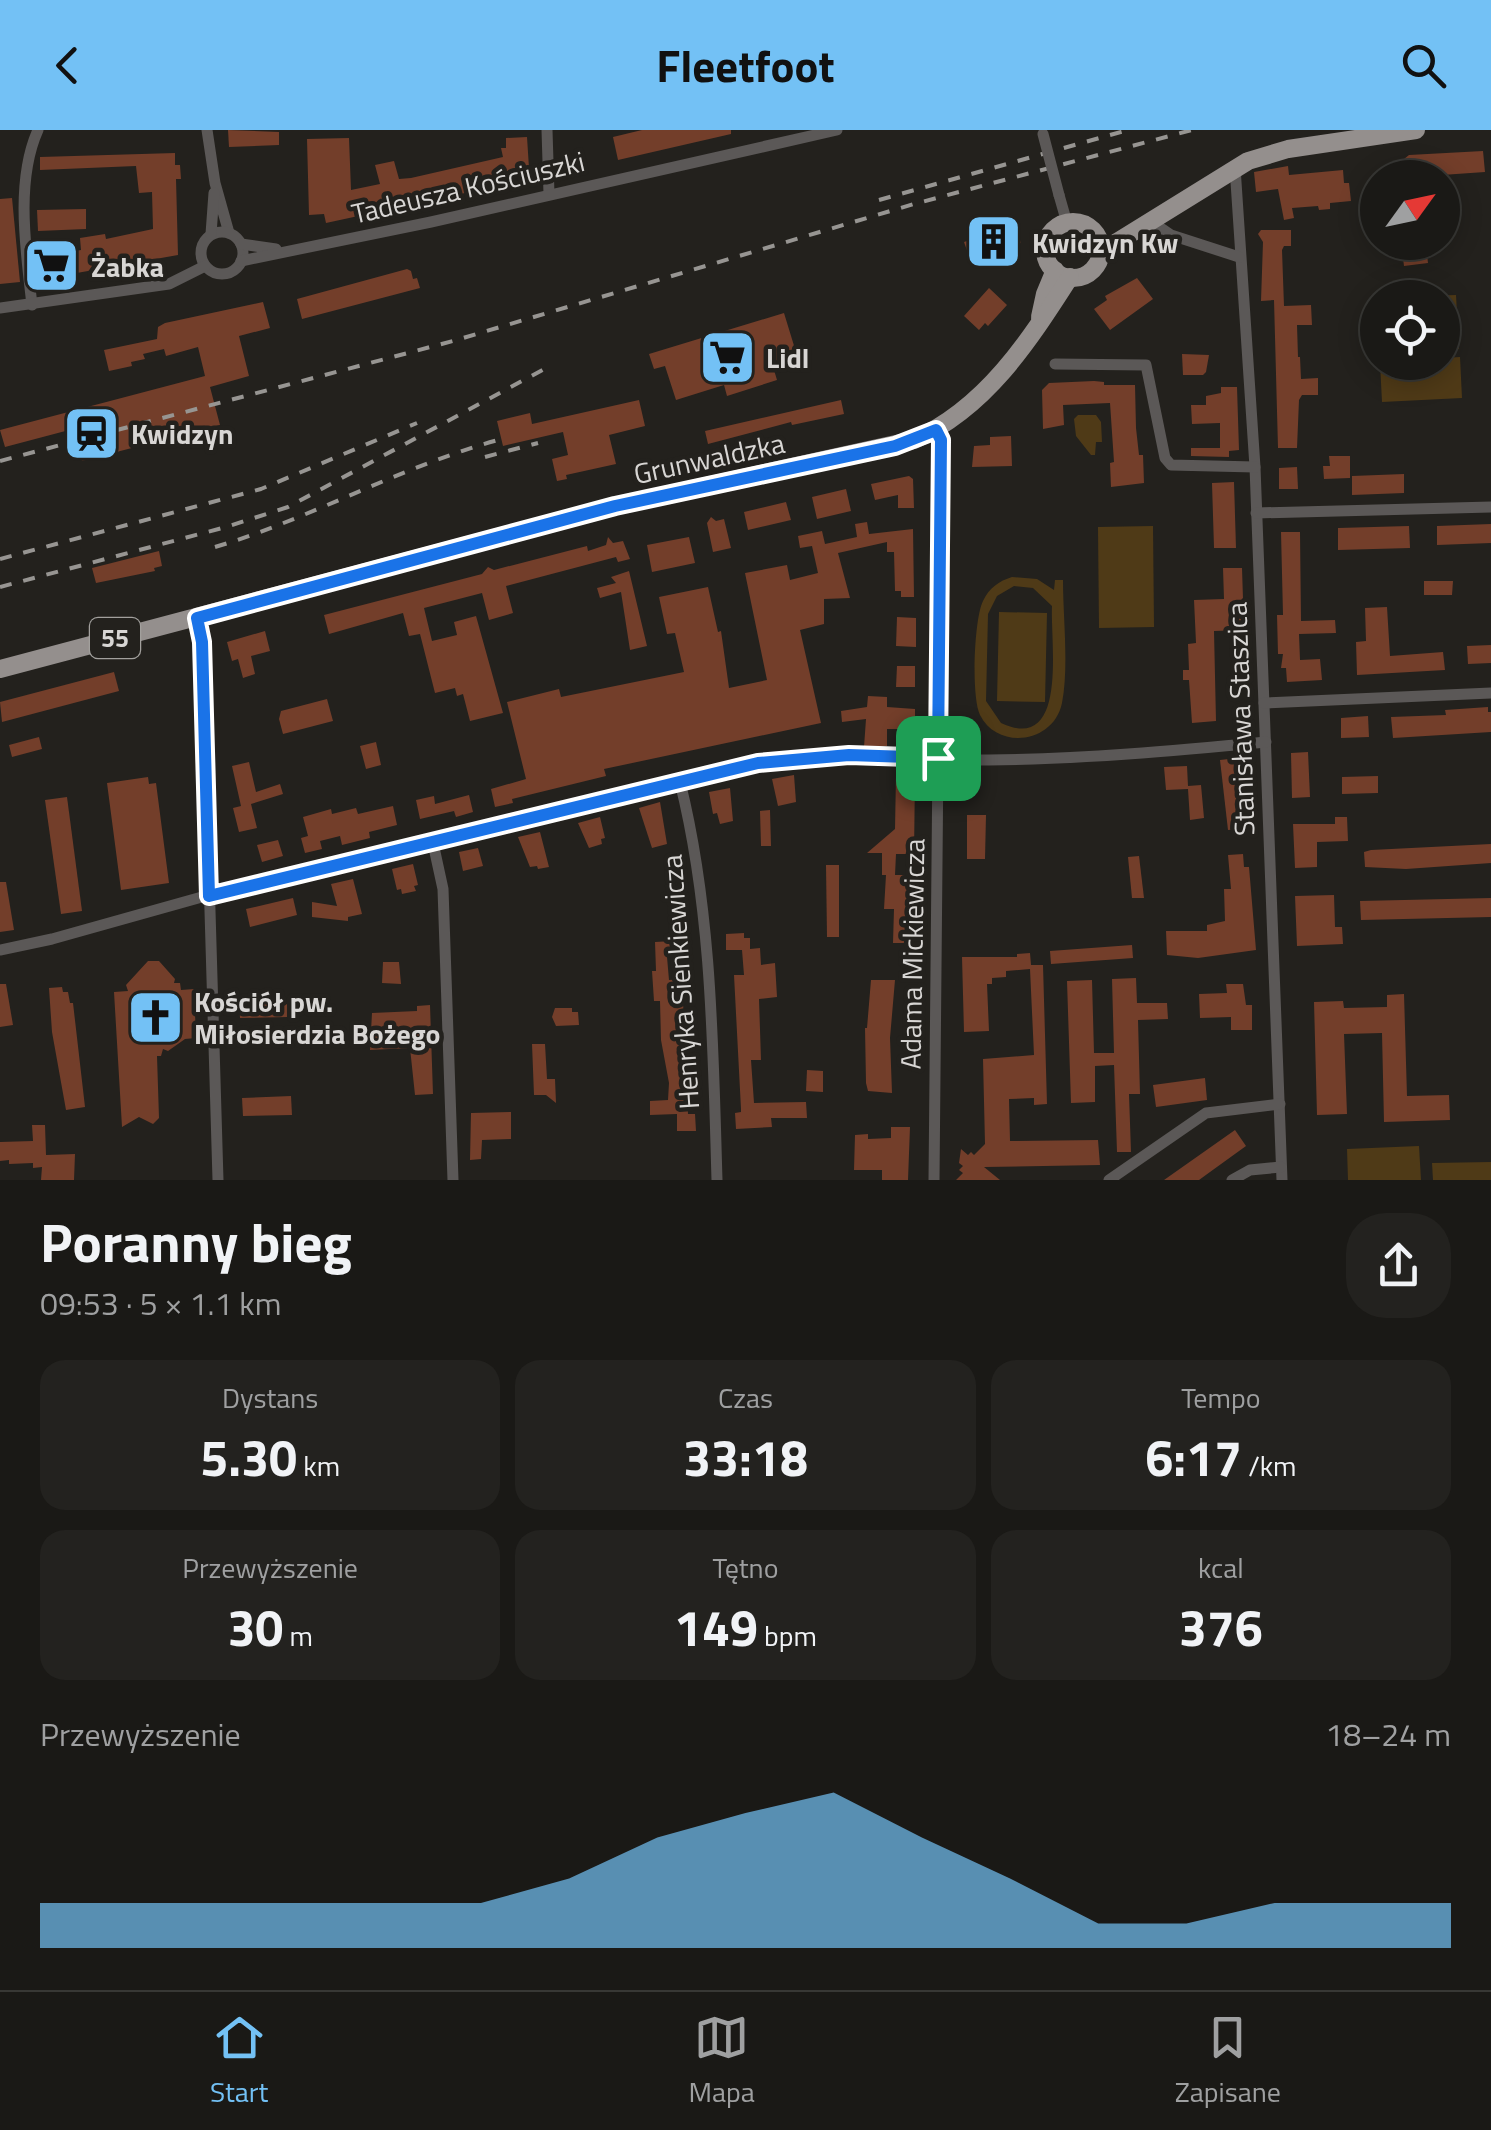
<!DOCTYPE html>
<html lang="pl">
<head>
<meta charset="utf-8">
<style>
	body { margin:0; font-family:"Titillium Web",sans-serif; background:#23221f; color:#f1f3f6; height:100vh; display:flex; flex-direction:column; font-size:38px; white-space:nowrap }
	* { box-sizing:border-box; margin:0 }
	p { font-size:32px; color:#9fa0a1 }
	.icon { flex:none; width:55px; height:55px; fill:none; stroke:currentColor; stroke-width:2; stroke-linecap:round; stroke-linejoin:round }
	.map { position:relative; height:1050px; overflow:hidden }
	.details { display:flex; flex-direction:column; background:#1a1916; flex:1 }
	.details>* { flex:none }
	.needle { width:65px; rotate:57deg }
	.fabs { position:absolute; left:1360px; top:30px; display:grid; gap:20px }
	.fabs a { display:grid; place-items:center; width:100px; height:100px; border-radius:50%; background:#1a1916; box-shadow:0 5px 25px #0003,0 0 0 2px #383835; font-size:50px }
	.pin { position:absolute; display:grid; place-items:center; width:85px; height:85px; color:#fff; margin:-42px; border-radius:20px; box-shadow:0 5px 15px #0006 }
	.round { display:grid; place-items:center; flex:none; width:105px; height:105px; border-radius:40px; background:#23221f }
	.overview { display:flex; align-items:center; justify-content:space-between; height:170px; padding:0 40px }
	h1 { font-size:55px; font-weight:700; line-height:75px }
	.figures { display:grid; grid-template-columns:repeat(3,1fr); gap:15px; height:170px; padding:10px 40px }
	.figures div { display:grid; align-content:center; border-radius:25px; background:#23221f; text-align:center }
	.figures b { font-size:50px; font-weight:700 }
	.figures small { font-size:28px; font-weight:400 }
	.figures p { font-size:28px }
	.chart { height:280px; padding:20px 40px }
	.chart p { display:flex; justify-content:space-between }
	.chart svg { width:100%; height:180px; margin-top:10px; fill:#73c1f5; opacity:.7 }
	header { display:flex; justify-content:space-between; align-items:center; height:130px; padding:0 40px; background:#73c1f5; color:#111; font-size:45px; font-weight:700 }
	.tab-bar { display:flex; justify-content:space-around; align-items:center; height:140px; border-top:2px solid #383835; background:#1a1916; font-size:28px; color:#9fa0a1 }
	.tab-bar a { display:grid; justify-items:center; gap:5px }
	.tab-bar .on { color:#73c1f5 }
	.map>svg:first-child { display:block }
</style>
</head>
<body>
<header><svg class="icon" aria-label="back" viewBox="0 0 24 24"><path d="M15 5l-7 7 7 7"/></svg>Fleetfoot<svg class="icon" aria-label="search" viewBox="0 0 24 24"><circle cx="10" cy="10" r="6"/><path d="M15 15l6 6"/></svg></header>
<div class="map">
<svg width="1491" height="1050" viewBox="0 0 1491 1050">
	<rect width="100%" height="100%" fill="#23211d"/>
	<g fill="#4f3a17" fill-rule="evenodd">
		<polygon points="1456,165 1459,219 1443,220 1442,168 1426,166"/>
		<polygon points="1460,227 1462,268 1382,272 1380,233 1442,232 1443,228"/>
		<polygon points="1078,285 1096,285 1101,292 1102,312 1096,312 1095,325 1091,325 1076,306 1074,289"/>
		<polygon points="1153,396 1154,497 1099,498 1098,397"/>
		<path d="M1012,447L1037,449L1054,460L1055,450H1063C1063,488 1069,537 1062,573C1054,613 998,621 980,585C971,567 974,489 983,471C989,458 999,451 1012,447ZM1014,456L1033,458L1052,476C1050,511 1069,625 1001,593L986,571L988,484L997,466Z"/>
		<polygon points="999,482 1047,483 1045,572 997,571"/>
		<polygon points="1419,1016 1421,1050 1348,1050 1347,1019"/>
		<polygon points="1491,1032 1491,1050 1433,1050 1432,1033"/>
	</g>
	<g fill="#733e2a">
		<polygon points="228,0 279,2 279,15 229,17"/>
		<polygon points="642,0 731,0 731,4 618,30 613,7"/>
		<polygon points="527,7 529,38 500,45 502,55 326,93 324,84 309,85 307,9 349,8 351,60 380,54 375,35 394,31 399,49 411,48 503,27 501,18 506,18 506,8"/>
		<polygon points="1483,21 1485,42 1399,48 1398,34 1409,25"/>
		<polygon points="175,23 175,35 180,35 181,49 176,49 178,125 43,149 39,128 81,120 80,108 105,104 106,109 153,99 152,62 139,63 136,36 40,40 40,27"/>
		<polygon points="1288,36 1289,45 1343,40 1344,53 1349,53 1351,71 1330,73 1330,79 1319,80 1318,76 1292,78 1294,88 1284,90 1278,59 1256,62 1254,42"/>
		<polygon points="12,68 20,152 0,154 0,69"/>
		<polygon points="86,79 86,99 38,101 37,80"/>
		<polygon points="1015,95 1021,113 970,129 964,112"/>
		<polygon points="1261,100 1291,100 1291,116 1284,116 1282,120 1284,176 1311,175 1312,195 1297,195 1298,227 1300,227 1301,249 1318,248 1318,265 1302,265 1299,270 1297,318 1278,318 1274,170 1261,171 1263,112 1258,104"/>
		<polygon points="1426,117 1428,133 1404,136 1402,120"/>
		<polygon points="407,139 411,141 413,149 417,148 420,158 302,189 297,169"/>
		<polygon points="1137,148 1153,169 1110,200 1094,179 1107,170 1105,166"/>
		<polygon points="989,158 1007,175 988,196 985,193 979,200 964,186"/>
		<polygon points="263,172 270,198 239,206 249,246 210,257 220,295 82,331 73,299 5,317 0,300 205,246 198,217 166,226 164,219 143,224 145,229 131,232 132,236 109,241 104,220 157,209 158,197 165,193"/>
		<polygon points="784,183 799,232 774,240 777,250 727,266 724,255 676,270 665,236 654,239 649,224"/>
		<polygon points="1182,224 1209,225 1206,242 1203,245 1183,245"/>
		<polygon points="1094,251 1104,252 1104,255 1135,255 1136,298 1139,325 1143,325 1144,353 1111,357 1110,333 1114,332 1110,273 1063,275 1064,295 1043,299 1042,260 1049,253"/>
		<polygon points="1221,257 1237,257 1239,320 1229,321 1229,327 1191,326 1191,318 1220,318 1220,293 1192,294 1191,275 1206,275 1206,266 1221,263"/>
		<polygon points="639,270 645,296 609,305 616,334 566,345 567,349 557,351 552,329 568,325 563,302 503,316 497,291 530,283 532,294"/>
		<polygon points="841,270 844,284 792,295 791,292 708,314 705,301"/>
		<polygon points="1011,306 1012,336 972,337 974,316 990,315 990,307"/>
		<polygon points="1329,326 1350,326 1350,348 1324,349 1323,336 1330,336"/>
		<polygon points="1297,337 1298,359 1279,359 1279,338"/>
		<polygon points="1404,344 1404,363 1352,365 1352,346"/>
		<polygon points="909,346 913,349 914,378 898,378 898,365 875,370 871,354"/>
		<polygon points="1234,352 1236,418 1214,418 1212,353"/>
		<polygon points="846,359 851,381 817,389 812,367"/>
		<polygon points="786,372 791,390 748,400 744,382"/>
		<polygon points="711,387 716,391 724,389 731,418 713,422 707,393"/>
		<polygon points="867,392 869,404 913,399 914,467 901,467 901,461 895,461 894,422 887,422 887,412 838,423 850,468 824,469 824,494 800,500 821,593 604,639 606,646 512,669 513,673 495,677 491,659 526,649 507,572 559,559 561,567 684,542 675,503 667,504 659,467 708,457 718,502 721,501 729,558 767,550 745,443 787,435 790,450 818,443 812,416 800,418 798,406 822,401 825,414 857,407 855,394"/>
		<polygon points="1491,394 1491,413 1437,415 1437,396"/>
		<polygon points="1409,396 1410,418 1338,420 1338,398"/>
		<polygon points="1281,402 1300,402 1301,491 1335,490 1336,503 1299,504 1300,530 1320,529 1322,550 1287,552 1286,538 1281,538 1283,524 1278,524 1277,485 1283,485"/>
		<polygon points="608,407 613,413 623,411 630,429 618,432 616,427 506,456 513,483 489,490 482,463 424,478 432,511 457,505 454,492 476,486 503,583 470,591 463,564 457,566 455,558 435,563 420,504 409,506 403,483 329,504 324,485 482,444 488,437 494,440 587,416 588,421 606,415"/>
		<polygon points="689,407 695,433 652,442 647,415"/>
		<polygon points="159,421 162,436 154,438 155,441 96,453 92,438"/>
		<polygon points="1223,438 1242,438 1244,500 1214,501 1216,591 1192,593 1189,550 1183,550 1183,540 1189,540 1188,514 1196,513 1194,470 1224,469"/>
		<polygon points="629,441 647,516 630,520 621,462 600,468 597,458 616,453 611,447"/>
		<polygon points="1424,451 1453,451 1452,465 1424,465"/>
		<polygon points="1387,477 1390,526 1443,522 1445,540 1357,545 1356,512 1366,511 1365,478"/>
		<polygon points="897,487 916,488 916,517 896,516"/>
		<polygon points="265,501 270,521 251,526 255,544 243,548 238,529 232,531 227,512"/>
		<polygon points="1491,515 1491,533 1468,534 1467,516"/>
		<polygon points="897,536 915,536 915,557 896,557"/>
		<polygon points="114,542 119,561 2,592 0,572"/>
		<polygon points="868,566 887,567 887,577 915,579 915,599 887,599 887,616 864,617 866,589 842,592 841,581 867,577"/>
		<polygon points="327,569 333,591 283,604 279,589 281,581"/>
		<polygon points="1488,577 1488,582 1491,582 1491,602 1393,608 1391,587 1446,585 1445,580"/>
		<polygon points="1368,586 1369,607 1341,608 1341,588"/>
		<polygon points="39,607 42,619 12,627 9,615"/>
		<polygon points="376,612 381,635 366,639 360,616"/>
		<polygon points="1308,622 1310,667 1292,668 1291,623"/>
		<polygon points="1246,627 1251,698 1228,700 1220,630"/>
		<polygon points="249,632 256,662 280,654 283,664 251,674 257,698 239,702 233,678 241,676 232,636"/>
		<polygon points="1187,636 1188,656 1201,655 1204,688 1190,690 1188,659 1166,660 1164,637"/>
		<polygon points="794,645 796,672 778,676 772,649"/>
		<polygon points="896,645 915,646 914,724 896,724 895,745 913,745 911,813 893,813 894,779 884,779 886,745 882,745 882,723 867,723 895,699"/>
		<polygon points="1378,646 1378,663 1342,664 1342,647"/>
		<polygon points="148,647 149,654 156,653 169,753 121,760 107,653"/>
		<polygon points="730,658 733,691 720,694 717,683 713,684 709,662"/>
		<polygon points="469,665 473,682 456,687 454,681 420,689 416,670 434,666 435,674"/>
		<polygon points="67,667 82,781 61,784 45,670"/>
		<polygon points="660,672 667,714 652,718 639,678"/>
		<polygon points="393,676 397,695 369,702 370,708 342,715 340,706 320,711 322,719 305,723 301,708 308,706 303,687 331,679 332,684 356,678 358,684"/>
		<polygon points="770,680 771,716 761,716 760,681"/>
		<polygon points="967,685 986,685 985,729 967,729"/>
		<polygon points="600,687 605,708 601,709 602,714 589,718 578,693"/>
		<polygon points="1335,687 1347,687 1348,711 1317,712 1317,737 1295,738 1293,694 1335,694"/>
		<polygon points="540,702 549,737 538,739 537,736 530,737 518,707"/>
		<polygon points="278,710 283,726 262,732 257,715"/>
		<polygon points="1491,714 1491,733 1406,739 1365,737 1364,722 1371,720"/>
		<polygon points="478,718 483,736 463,741 459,722"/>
		<polygon points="1243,724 1244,737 1249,737 1256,820 1198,828 1167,825 1166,801 1207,801 1207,795 1225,791 1224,759 1231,759 1228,725"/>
		<polygon points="1139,726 1144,768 1132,768 1128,727"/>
		<polygon points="413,734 418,755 414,756 416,761 402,764 401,759 397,760 392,739"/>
		<polygon points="826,735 839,735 839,807 827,807"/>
		<polygon points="353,749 362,784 348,787 348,791 312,787 312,772 337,776 331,754"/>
		<polygon points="0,752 6,752 14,800 0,802"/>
		<polygon points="1334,765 1335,797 1342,797 1343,814 1297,816 1295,766"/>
		<polygon points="293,768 297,785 250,797 246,779"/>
		<polygon points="1491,768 1491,787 1361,790 1360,771"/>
		<polygon points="686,794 687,823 668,824 667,827 669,850 682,849 688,984 695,984 696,1001 677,1001 677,984 650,985 650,971 668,970 669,953 661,910 660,871 654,871 652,841 656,841 655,812 673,811 672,795"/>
		<polygon points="744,803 744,808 750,808 750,819 760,818 761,835 775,833 777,867 759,869 761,930 751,930 754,973 806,972 807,988 771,988 772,997 736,999 735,983 741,982 741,979 734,845 744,845 742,820 726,820 726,804"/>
		<polygon points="1132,815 1133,828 1051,834 1050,821"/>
		<polygon points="1030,823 1031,835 1043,835 1047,974 1034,975 1034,968 1009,969 1010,1011 1098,1010 1100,1035 984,1037 1000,1050 956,1050 963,1043 959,1040 963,1036 959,1033 961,1019 968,1025 971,1022 974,1025 985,1014 983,929 1034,925 1030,839 1006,841 1006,847 992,848 992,854 987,854 989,901 964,902 962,827 1017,827 1017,824"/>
		<polygon points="148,831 159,831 175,849 174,853 180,853 181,860 194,859 196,908 185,909 168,921 163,919 161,926 157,926 159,988 153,994 139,987 122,997 114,862 128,861 126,855"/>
		<polygon points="383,832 399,832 401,854 382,853"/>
		<polygon points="1136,848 1137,873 1167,873 1168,889 1138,890 1140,964 1129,964 1131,1022 1117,1022 1114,935 1095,936 1095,972 1071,973 1067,851 1092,850 1094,923 1114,923 1112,849"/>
		<polygon points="871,850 895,850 890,908 892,963 868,961 866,953 865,898 867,898"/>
		<polygon points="0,854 6,854 13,895 0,897"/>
		<polygon points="1226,854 1243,854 1246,875 1252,875 1252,900 1231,900 1231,887 1200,888 1199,864 1227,863"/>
		<polygon points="62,857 63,862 68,862 70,873 73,873 85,977 66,980 52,902 49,858"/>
		<polygon points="1404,864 1407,966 1449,965 1450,990 1384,992 1382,903 1344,904 1347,984 1317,985 1314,872 1343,871 1344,878 1387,877 1387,865"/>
		<polygon points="288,869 288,887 240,888 239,870"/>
		<polygon points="430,875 433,964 415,965 410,918 370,920 372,883 417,881 417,876"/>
		<polygon points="555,878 572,878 572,882 578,882 579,895 556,896 552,887"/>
		<polygon points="532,914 545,914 547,949 555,949 556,973 546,965 534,965"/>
		<polygon points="807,940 823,941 823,962 806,961"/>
		<polygon points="1205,948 1207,970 1156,977 1153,955"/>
		<polygon points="291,966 292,985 243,986 242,968"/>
		<polygon points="511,982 511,1009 482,1010 481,1029 470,1030 471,983"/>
		<polygon points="32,995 45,995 46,1025 75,1024 74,1050 41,1050 42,1037 33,1038 33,1033 9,1034 9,1030 0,1031 0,1012 33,1011"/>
		<polygon points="891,997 910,997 908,1050 882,1050 882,1040 854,1040 855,1005 868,1004 868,1009 891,1008"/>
		<polygon points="1235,1000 1246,1016 1210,1042 1199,1050 1164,1050"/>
	</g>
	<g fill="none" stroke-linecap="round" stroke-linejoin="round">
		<g stroke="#5b5857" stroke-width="11">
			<polyline points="207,0 215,53 229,103"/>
			<polyline points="547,0 549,64"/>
			<polyline points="1235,37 1255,337 1282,1050"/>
			<polyline points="1059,65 1067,93"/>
			<polyline points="1152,92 1171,105 1239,127"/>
			<circle cx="222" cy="123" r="21"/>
			<polyline points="211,104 214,63"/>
			<polyline points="241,114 276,119"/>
			<polyline points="241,131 431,92 837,0"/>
			<path d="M32,175C26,121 15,51 38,0"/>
			<polyline points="0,178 169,154 205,136"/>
			<polyline points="1055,234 1146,235 1165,328 1171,335 1255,337"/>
			<polyline points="1256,383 1491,377"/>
			<polyline points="197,487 202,512 218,1050"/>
			<polyline points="1264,573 1491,563"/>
			<path d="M680,652C712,780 713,918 717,1050"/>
			<polyline points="433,713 443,759 453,1050"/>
			<path d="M0,820L52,809L209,765L758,633C836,622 911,631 989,630C1082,629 1174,621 1266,612"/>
			<polyline points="934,1050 941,309 936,300"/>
			<polyline points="1109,1050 1206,983 1280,974"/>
			<polyline points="1232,1050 1250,1040 1281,1037"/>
		</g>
		<g stroke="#948f8d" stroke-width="18">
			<circle cx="1073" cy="120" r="28"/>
			<polyline points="1101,122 1248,31 1288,19 1416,0"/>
			<polyline points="1040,187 1045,164 1055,140"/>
			<path d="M0,539L615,376L914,310C986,278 1029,211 1070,147"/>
		</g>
		<g stroke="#979592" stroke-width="4" stroke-dasharray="12 12" stroke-linecap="butt">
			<polyline points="879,70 1128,0"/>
			<polyline points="485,327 538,313"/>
			<polyline points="0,331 453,211 914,74 1192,0"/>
			<path d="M215,417C313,388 403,335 502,309"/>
			<polyline points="0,429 261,359 417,293"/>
			<polyline points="0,457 226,397 288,377 548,237"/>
		</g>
		<polyline stroke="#5b5857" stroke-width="11" points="1043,4 1059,65"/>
	</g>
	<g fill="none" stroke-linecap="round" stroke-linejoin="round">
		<defs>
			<polygon id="route" points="936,300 941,310 938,628 849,625 758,633 209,766 202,512 197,488 615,376 895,316"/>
		</defs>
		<use href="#route" stroke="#fff" stroke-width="20"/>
		<use href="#route" stroke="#1a73e8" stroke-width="12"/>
	</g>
	<defs>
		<symbol id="building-square" viewBox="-11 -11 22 22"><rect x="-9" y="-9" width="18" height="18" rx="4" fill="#73c1f5" stroke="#23211d"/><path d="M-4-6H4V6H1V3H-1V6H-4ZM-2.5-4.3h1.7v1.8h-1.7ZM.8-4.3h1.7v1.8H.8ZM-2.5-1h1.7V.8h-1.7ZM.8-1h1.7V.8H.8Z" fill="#111"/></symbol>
		<symbol id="supermarket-square" viewBox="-11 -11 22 22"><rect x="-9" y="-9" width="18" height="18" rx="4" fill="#73c1f5" stroke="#23211d"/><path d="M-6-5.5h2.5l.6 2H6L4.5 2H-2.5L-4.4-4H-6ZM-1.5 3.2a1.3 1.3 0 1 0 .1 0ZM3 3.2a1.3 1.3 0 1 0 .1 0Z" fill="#111"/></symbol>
		<symbol id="station-square" viewBox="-11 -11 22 22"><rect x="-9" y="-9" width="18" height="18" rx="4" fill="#73c1f5" stroke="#23211d"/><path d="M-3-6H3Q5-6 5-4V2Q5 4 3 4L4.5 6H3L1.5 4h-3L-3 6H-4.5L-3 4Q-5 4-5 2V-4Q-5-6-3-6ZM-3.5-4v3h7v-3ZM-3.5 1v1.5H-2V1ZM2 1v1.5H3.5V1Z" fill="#111"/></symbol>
		<symbol id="church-square" viewBox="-11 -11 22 22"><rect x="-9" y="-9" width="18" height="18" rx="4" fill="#73c1f5" stroke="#23211d"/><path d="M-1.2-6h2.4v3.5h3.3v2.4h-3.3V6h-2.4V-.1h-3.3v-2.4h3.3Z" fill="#111"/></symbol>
	</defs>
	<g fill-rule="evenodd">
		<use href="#building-square" x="962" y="80" width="63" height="63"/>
		<use href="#supermarket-square" x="20" y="104" width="63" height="63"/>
		<use href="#supermarket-square" x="696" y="196" width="63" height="63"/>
		<use href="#station-square" x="60" y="272" width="63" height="63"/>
		<use href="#church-square" x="124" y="856" width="63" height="63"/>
	</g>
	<g text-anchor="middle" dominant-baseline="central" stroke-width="9" stroke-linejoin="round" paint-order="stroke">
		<rect fill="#23211d" stroke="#a2a09d" stroke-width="2.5" x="90" y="488" width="50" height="40" rx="8"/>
		<g font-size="25" font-weight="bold" fill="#d8d6d4">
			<text x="115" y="508">55</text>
		</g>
		<g font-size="28" fill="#d8d6d4" stroke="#23211d">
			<text transform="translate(468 57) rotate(-13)">Tadeusza Kościuszki</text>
			<text transform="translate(709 328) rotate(-12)">Grunwaldzka</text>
			<text transform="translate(1240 589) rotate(-92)">Stanisława Staszica</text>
			<text transform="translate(912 824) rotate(-89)">Adama Mickiewicza</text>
			<text transform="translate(680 852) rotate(-94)">Henryka Sienkiewicza</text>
		</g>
		<g font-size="28" font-weight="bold" fill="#d8d6d4" stroke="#23211d" text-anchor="start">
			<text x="1032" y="112">Kwidzyn Kw</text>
			<text x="91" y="136">Żabka</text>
			<text x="766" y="227">Lidl</text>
			<text x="131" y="303">Kwidzyn</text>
			<text x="194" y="871">Kościół pw.<tspan x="194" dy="32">Miłosierdzia Bożego</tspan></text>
		</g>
	</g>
</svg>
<div class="fabs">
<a><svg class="needle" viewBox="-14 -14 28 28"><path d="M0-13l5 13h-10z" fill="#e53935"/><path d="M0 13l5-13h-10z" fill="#9fa0a1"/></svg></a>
<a><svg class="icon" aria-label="locate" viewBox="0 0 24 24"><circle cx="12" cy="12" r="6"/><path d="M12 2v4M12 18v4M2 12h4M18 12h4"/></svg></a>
</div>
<div class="pin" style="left:938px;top:628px;background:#1e9e55"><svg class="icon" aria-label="arrive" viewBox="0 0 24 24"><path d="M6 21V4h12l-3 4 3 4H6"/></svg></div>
</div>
<section class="details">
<div class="overview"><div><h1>Poranny bieg</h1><p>09:53 · 5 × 1.1 km</p></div><a class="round"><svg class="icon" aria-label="share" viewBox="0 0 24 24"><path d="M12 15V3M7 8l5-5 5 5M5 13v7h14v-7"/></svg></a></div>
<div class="figures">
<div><p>Dystans</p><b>5.30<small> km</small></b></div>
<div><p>Czas</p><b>33:18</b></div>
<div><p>Tempo</p><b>6:17<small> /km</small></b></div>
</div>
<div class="figures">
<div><p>Przewyższenie</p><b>30<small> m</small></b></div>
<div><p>Tętno</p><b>149<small> bpm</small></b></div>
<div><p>kcal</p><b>376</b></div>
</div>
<div class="chart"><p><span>Przewyższenie</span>18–24 m</p>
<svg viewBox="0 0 160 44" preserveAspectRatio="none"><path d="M0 44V33L10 33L20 33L30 33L40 33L50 33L60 27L70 17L80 11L90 6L100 17L110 27L120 38L130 38L140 33L150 33L160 33V44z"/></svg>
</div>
</section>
<nav class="tab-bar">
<a class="on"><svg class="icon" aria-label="home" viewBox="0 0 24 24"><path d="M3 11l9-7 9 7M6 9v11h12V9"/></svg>Start</a>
<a><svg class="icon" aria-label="map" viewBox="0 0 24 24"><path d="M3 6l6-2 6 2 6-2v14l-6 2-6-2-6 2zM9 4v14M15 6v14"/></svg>Mapa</a>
<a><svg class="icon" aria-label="saved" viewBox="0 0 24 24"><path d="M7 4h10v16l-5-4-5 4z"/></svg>Zapisane</a>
</nav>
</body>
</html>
